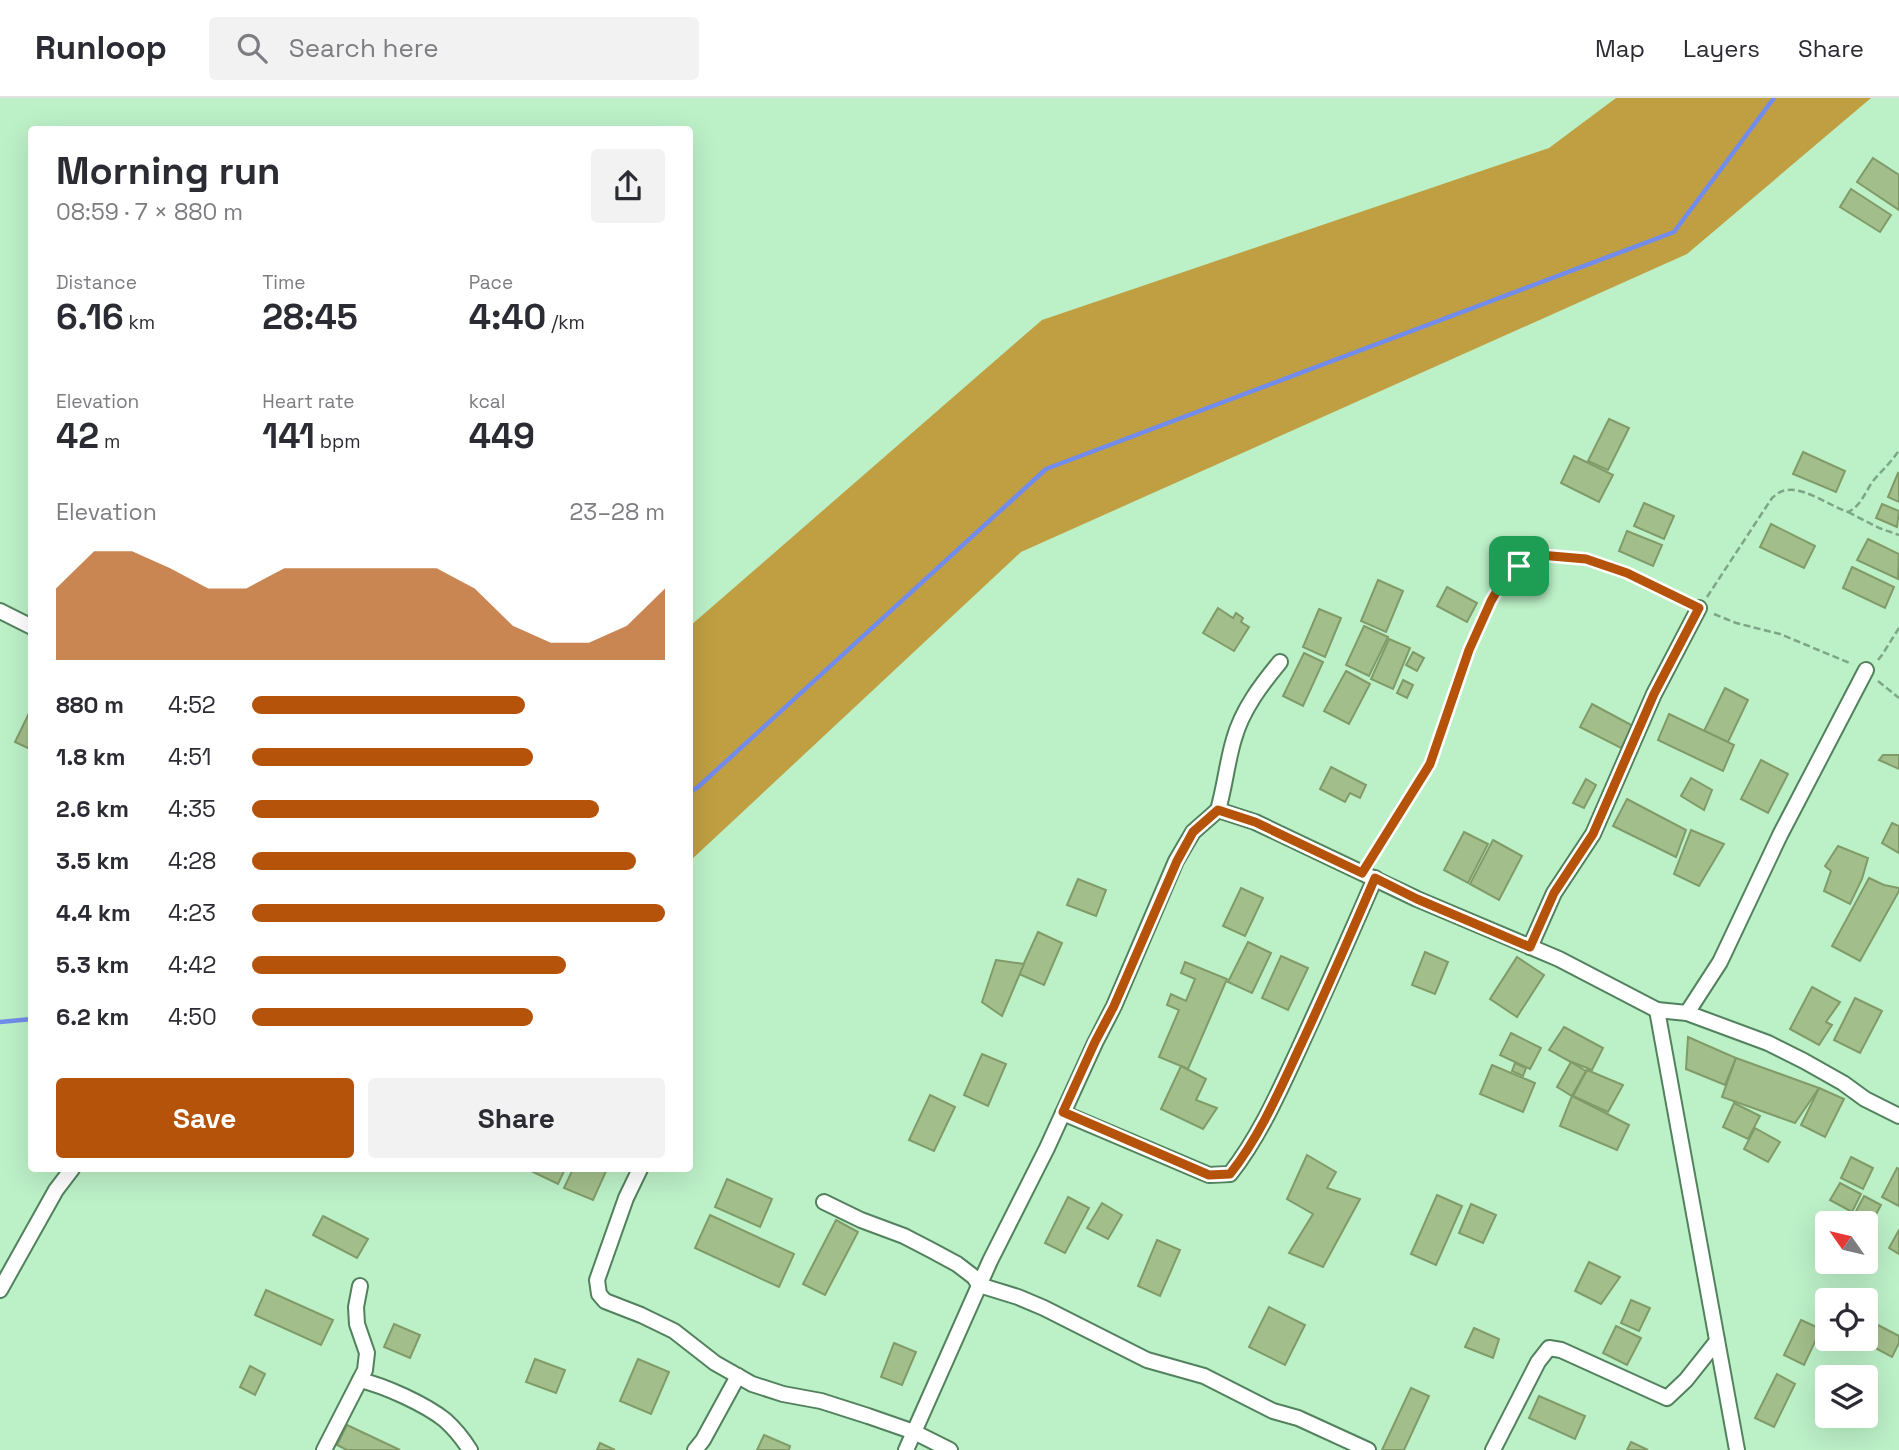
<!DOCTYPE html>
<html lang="en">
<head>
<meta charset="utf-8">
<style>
	body { margin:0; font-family:"Space Grotesk",sans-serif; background:#f2f2f3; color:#2b2b33; height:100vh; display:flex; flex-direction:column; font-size:26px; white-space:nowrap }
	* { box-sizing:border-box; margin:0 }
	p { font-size:23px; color:#7c7c81 }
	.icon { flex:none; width:38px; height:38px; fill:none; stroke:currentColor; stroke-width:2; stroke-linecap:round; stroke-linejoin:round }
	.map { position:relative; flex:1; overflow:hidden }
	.sheet { position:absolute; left:28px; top:28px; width:665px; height:1046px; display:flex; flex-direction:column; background:#fff; border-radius:7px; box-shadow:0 7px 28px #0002 }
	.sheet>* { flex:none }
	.needle { width:46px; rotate:304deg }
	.fabs { position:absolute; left:1815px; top:1113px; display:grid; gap:14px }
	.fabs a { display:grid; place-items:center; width:63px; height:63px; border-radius:7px; background:#fff; box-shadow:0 7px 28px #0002; font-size:35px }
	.pin { position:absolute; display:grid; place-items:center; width:60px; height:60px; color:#fff; margin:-30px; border-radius:14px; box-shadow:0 4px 10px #0006 }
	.round { display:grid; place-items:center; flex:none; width:74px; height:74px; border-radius:7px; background:#f2f2f3 }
	.summary { display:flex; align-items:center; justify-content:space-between; height:119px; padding:0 28px }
	h1 { font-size:38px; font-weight:700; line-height:52px }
	.stats { display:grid; grid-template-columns:repeat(3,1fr); gap:10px; height:119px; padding:7px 28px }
	.stats div { display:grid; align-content:center }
	.stats b { font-size:35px; font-weight:700 }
	.stats small { font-size:19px; font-weight:400 }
	.stats p { font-size:19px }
	.chart { height:196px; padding:14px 28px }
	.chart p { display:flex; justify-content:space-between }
	.chart svg { width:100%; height:126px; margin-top:7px; fill:#b45309; opacity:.7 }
	.button { display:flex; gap:14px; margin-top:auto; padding:14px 28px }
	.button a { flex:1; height:80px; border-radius:7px; background:#b45309; color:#fff; font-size:28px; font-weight:700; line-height:80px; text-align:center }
	.button a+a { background:#f2f2f3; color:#2b2b33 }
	ul { padding:0 28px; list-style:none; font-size:23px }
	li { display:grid; grid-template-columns:112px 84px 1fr; align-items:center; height:52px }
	li i { height:18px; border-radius:9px; background:#b45309 }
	header { display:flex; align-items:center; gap:42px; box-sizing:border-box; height:98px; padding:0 35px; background:#fff; border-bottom:2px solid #e1e1e2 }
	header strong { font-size:33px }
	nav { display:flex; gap:38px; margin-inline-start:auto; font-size:24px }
	.search { width:490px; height:63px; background:#f2f2f3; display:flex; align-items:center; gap:18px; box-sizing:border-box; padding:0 24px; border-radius:7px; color:#7c7c81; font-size:26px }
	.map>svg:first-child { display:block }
</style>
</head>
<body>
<header>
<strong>Runloop</strong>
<div class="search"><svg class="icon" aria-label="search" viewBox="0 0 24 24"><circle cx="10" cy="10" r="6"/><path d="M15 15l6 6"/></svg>Search here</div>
<nav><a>Map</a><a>Layers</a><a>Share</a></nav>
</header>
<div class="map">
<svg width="1899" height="1352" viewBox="0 0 1899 1352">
	<rect width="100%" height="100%" fill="#bcf0c7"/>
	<polygon fill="#bf9f41" points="1616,0 1871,0 1687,156 1021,454 690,763 690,528 1042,222 1549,50"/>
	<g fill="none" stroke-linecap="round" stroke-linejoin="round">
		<g stroke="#728ced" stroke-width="4.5">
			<polyline points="690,694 698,689 1046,371 1674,134 1774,0"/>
			<polyline points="0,924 32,921"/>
		</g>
	</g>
	<g fill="#a2be8a" stroke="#819b68" stroke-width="2">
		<polygon points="1873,60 1899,77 1899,112 1857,84"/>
		<polygon points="1851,91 1891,117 1880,134 1840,109"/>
		<polygon points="1609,321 1629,330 1608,372 1588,363"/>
		<polygon points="1803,354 1845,373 1836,394 1793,376"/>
		<polygon points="1574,358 1613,377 1599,404 1561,385"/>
		<polygon points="1898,375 1899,376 1899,404 1888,399"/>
		<polygon points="1644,405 1674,418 1664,441 1634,428"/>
		<polygon points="1882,406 1899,413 1897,429 1876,420"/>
		<polygon points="1771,426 1815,448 1804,470 1760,449"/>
		<polygon points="1627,433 1662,447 1653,468 1619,453"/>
		<polygon points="1868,441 1899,456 1898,481 1857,462"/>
		<polygon points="1852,469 1894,489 1885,510 1843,490"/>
		<polygon points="1378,482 1403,493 1386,534 1361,523"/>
		<polygon points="1447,489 1477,505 1467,524 1437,508"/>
		<polygon points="1218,510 1233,520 1236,515 1243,520 1241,524 1249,529 1234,553 1203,535"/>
		<polygon points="1319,511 1341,520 1325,559 1303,549"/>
		<polygon points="1364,528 1388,539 1369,578 1346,567"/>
		<polygon points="1389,541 1410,550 1393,591 1371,581"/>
		<polygon points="1413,554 1424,560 1417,573 1406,567"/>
		<polygon points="1304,555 1323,564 1303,608 1283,598"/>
		<polygon points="1346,573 1370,586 1349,626 1324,613"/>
		<polygon points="1403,582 1413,587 1407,600 1397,595"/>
		<polygon points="1725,590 1748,602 1728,644 1704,633"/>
		<polygon points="1592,606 1633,628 1621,650 1580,629"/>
		<polygon points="32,609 32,652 15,644"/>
		<polygon points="1669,616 1734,647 1723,673 1658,642"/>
		<polygon points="1883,657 1899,657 1899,671 1879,662"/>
		<polygon points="1761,662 1788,676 1768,715 1741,701"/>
		<polygon points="1331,669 1366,687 1360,700 1350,695 1345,704 1320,691"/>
		<polygon points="1691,680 1712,692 1704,712 1681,698"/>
		<polygon points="1586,681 1596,687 1584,710 1573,705"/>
		<polygon points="1627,701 1686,732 1676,759 1613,728"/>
		<polygon points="1892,725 1899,728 1899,755 1882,745"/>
		<polygon points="1691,732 1724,746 1699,788 1674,776"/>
		<polygon points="1464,734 1488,746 1468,785 1444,772"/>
		<polygon points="1493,742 1522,758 1499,802 1470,786"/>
		<polygon points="1838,748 1868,760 1862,781 1850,806 1824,793 1831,773 1825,768"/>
		<polygon points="1869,780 1884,787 1899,790 1899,793 1860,863 1832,848"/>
		<polygon points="1078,781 1106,792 1096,818 1067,807"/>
		<polygon points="1241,790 1263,800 1245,838 1223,828"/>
		<polygon points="1038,834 1062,845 1044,887 1019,876"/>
		<polygon points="1248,844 1271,855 1252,895 1228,884"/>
		<polygon points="1425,854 1448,864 1435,896 1412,887"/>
		<polygon points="1281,858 1308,870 1288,912 1262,900"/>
		<polygon points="1517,859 1544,877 1517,919 1490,901"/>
		<polygon points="996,862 1024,866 1002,918 982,904"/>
		<polygon points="1185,864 1227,881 1188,971 1159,959 1179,912 1167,907 1171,896 1186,903 1195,881 1181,875"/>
		<polygon points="1812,889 1840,904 1826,924 1832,927 1819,947 1790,931"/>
		<polygon points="1855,900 1882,913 1860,955 1834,942"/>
		<polygon points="1564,929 1603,950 1592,972 1569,963 1549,952"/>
		<polygon points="1511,935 1541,950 1530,971 1500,957"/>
		<polygon points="1688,939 1736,960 1725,987 1686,971"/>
		<polygon points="982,956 1006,966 988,1008 964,997"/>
		<polygon points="1736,960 1819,990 1795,1025 1722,999"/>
		<polygon points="1571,964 1586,973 1572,998 1557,989"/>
		<polygon points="1515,965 1526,970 1523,978 1512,973"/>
		<polygon points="1492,967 1535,985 1523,1014 1480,996"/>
		<polygon points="1181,968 1206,981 1196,1002 1217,1010 1203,1031 1161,1011"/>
		<polygon points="1587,972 1623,987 1608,1014 1573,998"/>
		<polygon points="1819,990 1844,1001 1825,1039 1801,1027"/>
		<polygon points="930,997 955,1009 934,1053 909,1042"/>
		<polygon points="1572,998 1629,1027 1617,1052 1560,1028"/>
		<polygon points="1734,1005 1760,1018 1748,1041 1723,1029"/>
		<polygon points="1755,1030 1780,1044 1768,1064 1744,1051"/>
		<polygon points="1307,1057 1336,1074 1327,1090 1360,1101 1323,1169 1289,1155 1313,1116 1287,1101"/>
		<polygon points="1851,1059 1873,1070 1863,1091 1841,1080"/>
		<polygon points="1897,1070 1899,1071 1899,1108 1882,1099"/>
		<polygon points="527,1071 565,1071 558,1086"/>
		<polygon points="573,1071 607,1071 593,1102 564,1090"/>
		<polygon points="727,1081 772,1101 760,1129 715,1109"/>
		<polygon points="1840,1085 1861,1096 1852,1114 1830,1102"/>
		<polygon points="1437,1097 1462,1108 1436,1167 1411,1156"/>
		<polygon points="1864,1098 1881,1107 1870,1128 1853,1119"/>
		<polygon points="1068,1099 1089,1110 1065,1155 1045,1145"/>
		<polygon points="1102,1105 1122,1117 1108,1141 1087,1130"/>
		<polygon points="1471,1106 1496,1117 1483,1145 1459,1135"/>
		<polygon points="710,1117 794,1156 779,1189 695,1150"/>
		<polygon points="323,1118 368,1141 357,1160 313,1137"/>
		<polygon points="836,1122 858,1134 825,1197 803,1186"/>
		<polygon points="1899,1132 1899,1156 1889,1150"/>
		<polygon points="1157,1142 1180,1152 1160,1198 1138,1188"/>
		<polygon points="1589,1164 1620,1179 1601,1206 1575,1193"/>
		<polygon points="266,1192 333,1222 321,1247 255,1217"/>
		<polygon points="1631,1202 1650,1210 1639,1233 1621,1225"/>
		<polygon points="1269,1209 1305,1227 1285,1267 1249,1249"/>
		<polygon points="1801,1222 1821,1231 1804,1267 1784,1257"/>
		<polygon points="394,1226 420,1237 410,1260 384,1249"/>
		<polygon points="1876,1226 1899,1238 1899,1245 1892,1259 1866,1245"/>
		<polygon points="1616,1228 1641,1240 1627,1267 1603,1255"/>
		<polygon points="1474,1230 1499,1241 1493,1260 1465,1249"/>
		<polygon points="894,1245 916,1254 902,1287 881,1279"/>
		<polygon points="535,1261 565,1272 556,1295 526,1284"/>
		<polygon points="638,1261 669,1274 651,1316 620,1303"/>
		<polygon points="250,1268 265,1276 255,1297 240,1289"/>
		<polygon points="1777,1276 1795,1286 1774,1329 1755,1320"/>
		<polygon points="1411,1290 1429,1298 1404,1352 1382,1352"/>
		<polygon points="1539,1298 1585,1318 1575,1341 1529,1320"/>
		<polygon points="347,1327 400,1352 347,1352 337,1347"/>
		<polygon points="764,1337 790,1348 789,1352 757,1352"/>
		<polygon points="1631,1344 1648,1352 1627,1352"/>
		<polygon points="600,1345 615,1352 597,1352"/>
	</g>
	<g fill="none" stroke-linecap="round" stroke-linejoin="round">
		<defs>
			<g id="minor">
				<polyline points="0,513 32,529"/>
				<path d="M1280,564C1261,587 1242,612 1234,641C1227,664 1225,688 1218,712L1255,724L1417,801L1559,861L1657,912L1687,915L1768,945L1804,963L1843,985L1865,1001L1899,1018"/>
				<polyline points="1530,849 1554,795 1593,736 1654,596 1699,510"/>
				<polyline points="1657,912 1737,1352"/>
				<polyline points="1687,915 1720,864 1780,737 1866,572"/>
				<path d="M1063,1015L1209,1077L1230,1076C1259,1039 1278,996 1298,953C1324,896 1350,838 1375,780"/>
				<polyline points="640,1071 626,1100 597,1182 599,1196 605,1203 641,1217 674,1233 715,1265 752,1286 783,1296 821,1303 868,1318 914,1334 950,1352"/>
				<polyline points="824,1104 861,1122 904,1138 931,1152 957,1166 974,1179 979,1187 1018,1199 1044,1210 1147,1262 1204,1278 1273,1313 1298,1320 1368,1352"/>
				<polyline points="0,1192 56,1092 72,1071"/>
				<path d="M360,1282C385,1288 425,1306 445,1322C455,1331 463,1341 470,1352"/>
				<polyline points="324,1352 365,1272 367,1255 357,1226 356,1209 360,1188"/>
				<polyline points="695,1352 703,1342 738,1278"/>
				<polyline points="906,1352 990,1163 1047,1050 1095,945 1114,908 1176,763 1193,734 1218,712"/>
				<polyline points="1493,1352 1538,1264 1549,1250 1561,1252 1667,1300 1686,1282 1717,1243"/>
			</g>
		</defs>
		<use href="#minor" stroke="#52825d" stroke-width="18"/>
		<g stroke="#7da586" stroke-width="2.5" stroke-dasharray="7 3.5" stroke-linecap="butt">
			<polyline points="1848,414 1879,430 1899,437"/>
			<path d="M1707,499L1772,400C1777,396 1781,392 1788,392C1806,390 1830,408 1848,414C1861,408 1865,394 1873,383C1882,372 1892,364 1899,352"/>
			<polyline points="1714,516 1736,525 1780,536 1852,566"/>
			<polyline points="1878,562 1882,557 1899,530"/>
			<polyline points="1878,583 1899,600"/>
			<polyline points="1369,763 1430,666 1469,552 1491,503 1502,484 1519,469 1540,458 1586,461 1627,475 1685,503"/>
		</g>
		<use href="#minor" stroke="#fff" stroke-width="14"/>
	</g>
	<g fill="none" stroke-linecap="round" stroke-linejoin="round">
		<defs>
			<path id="route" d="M1540,457L1586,461L1627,475L1699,510L1654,596L1593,736L1554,795L1530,849L1417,801L1375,780C1350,838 1325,896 1298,953C1278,996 1259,1039 1230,1076L1209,1077L1063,1014L1095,944L1114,908L1177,763L1193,734L1218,712L1255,724L1362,775L1430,666L1469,552L1491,503L1502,484L1519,468Z"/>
		</defs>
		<use href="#route" stroke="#fff" stroke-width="14"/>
		<use href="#route" stroke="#b45309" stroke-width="9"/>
	</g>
</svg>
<div class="fabs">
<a><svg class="needle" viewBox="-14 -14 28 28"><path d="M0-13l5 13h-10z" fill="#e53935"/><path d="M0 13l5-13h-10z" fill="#7c7c81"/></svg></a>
<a><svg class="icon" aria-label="locate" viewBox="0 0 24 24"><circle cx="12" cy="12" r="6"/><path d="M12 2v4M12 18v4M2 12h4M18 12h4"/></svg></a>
<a><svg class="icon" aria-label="layers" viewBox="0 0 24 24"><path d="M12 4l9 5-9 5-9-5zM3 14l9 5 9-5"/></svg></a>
</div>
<div class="pin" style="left:1519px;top:468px;background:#1e9e55"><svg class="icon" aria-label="arrive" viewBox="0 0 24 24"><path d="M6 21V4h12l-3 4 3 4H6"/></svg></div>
<section class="sheet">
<div class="summary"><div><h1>Morning run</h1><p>08:59 · 7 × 880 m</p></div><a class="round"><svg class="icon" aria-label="share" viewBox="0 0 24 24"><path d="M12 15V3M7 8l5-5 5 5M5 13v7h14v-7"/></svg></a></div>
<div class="stats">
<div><p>Distance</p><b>6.16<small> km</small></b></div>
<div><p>Time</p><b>28:45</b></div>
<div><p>Pace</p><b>4:40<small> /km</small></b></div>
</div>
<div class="stats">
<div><p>Elevation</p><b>42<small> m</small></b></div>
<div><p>Heart rate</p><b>141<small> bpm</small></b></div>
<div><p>kcal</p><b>449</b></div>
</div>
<div class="chart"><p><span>Elevation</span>23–28 m</p>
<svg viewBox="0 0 160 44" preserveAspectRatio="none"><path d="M0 44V19L10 6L20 6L30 12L40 19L50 19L60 12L70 12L80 12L90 12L100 12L110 19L120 32L130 38L140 38L150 32L160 19V44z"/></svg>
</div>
<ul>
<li><b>880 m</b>4:52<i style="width:66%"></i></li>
<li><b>1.8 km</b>4:51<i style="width:68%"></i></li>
<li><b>2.6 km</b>4:35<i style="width:84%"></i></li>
<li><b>3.5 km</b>4:28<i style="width:93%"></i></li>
<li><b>4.4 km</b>4:23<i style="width:100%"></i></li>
<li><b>5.3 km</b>4:42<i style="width:76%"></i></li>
<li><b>6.2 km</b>4:50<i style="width:68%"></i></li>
</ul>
<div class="button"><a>Save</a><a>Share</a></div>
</section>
</div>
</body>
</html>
